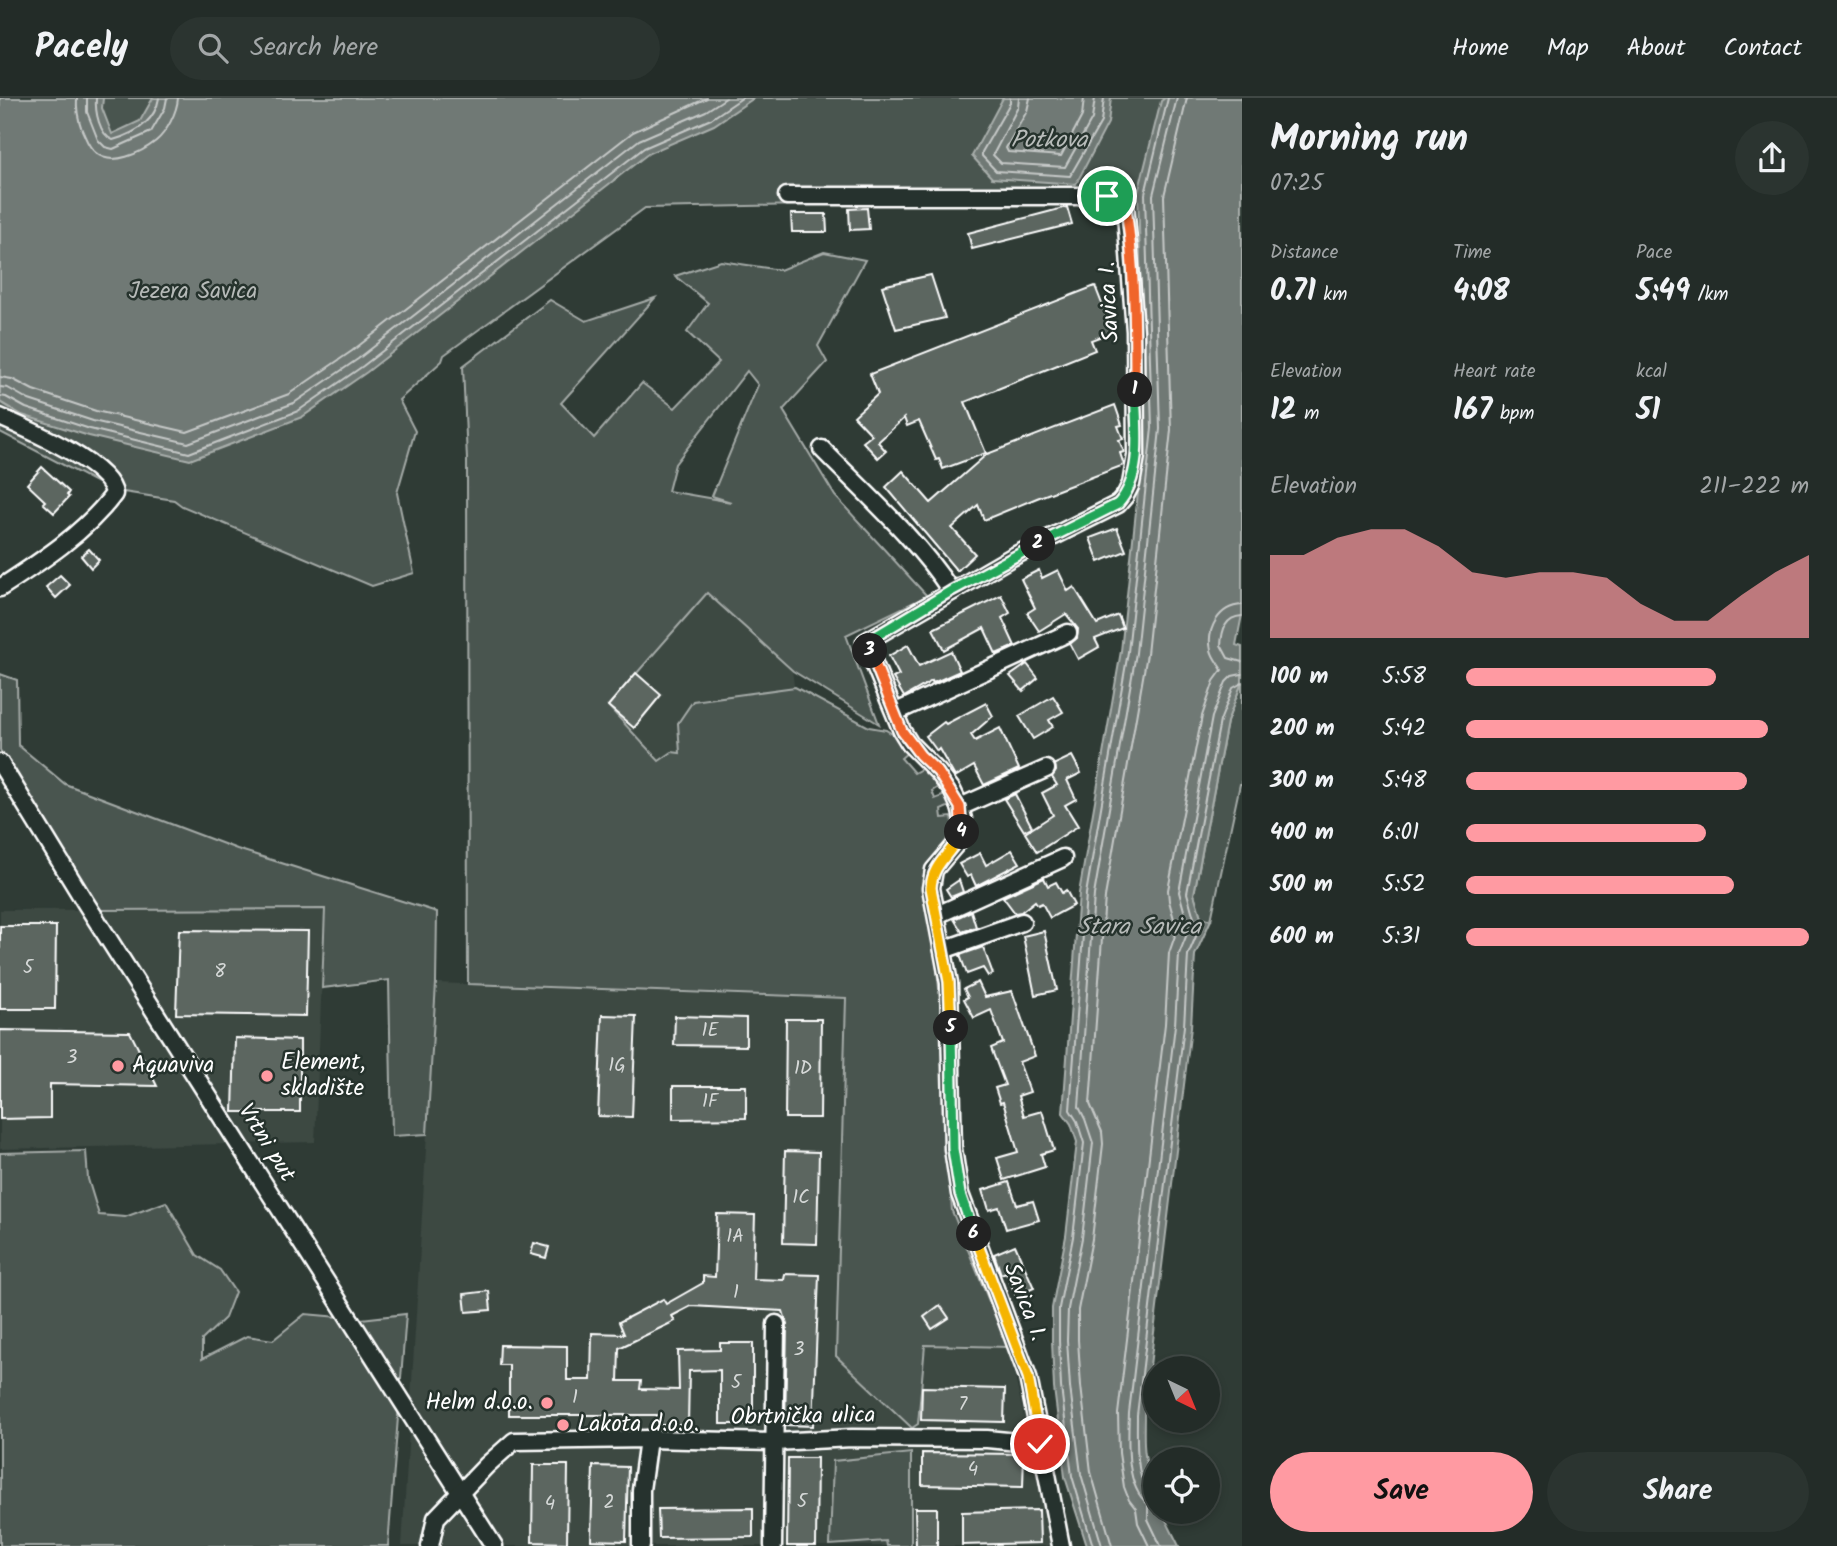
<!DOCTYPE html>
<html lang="en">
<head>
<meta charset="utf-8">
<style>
	body { margin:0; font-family:Kalam,sans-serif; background:#2b3430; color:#f1f3f6; height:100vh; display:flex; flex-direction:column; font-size:26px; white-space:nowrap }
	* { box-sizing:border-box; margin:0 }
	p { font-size:23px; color:#a3a7a8 }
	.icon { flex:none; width:38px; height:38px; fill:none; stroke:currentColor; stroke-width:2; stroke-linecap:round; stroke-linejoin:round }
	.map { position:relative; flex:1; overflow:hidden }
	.panel { display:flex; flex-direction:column; background:#232c28; width:595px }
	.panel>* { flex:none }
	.needle { width:46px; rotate:137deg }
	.fabs { position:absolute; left:1143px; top:1258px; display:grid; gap:14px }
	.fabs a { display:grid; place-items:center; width:77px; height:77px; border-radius:50%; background:#232c28; box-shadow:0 4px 10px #0003,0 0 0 2px #404845; font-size:35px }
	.pin { position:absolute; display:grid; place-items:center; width:60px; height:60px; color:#fff; margin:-30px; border:4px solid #fff; border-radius:50%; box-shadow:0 2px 7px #0007 }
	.km { position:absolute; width:35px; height:35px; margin:-18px; border-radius:50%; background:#222; color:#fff; font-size:19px; line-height:35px; text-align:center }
	.round { display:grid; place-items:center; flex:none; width:74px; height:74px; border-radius:37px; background:#2b3430 }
	.summary { display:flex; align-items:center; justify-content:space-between; height:119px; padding:0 28px }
	h1 { font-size:38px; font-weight:800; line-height:52px }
	.metrics { display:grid; grid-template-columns:repeat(3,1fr); gap:10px; height:119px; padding:7px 28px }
	.metrics div { display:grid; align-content:center }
	.metrics b { font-size:30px; font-weight:800 }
	.metrics small { font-size:19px; font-weight:400 }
	.metrics p { font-size:19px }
	.chart { height:196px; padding:14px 28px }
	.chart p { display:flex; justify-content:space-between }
	.chart svg { width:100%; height:126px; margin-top:7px; fill:#ff9aa2; opacity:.7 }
	.button { display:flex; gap:14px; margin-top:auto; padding:14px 28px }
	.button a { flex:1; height:80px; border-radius:42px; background:#ff9aa2; color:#111; font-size:28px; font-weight:800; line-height:80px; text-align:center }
	.button a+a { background:#2b3430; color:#f1f3f6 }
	ul { padding:0 28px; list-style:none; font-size:23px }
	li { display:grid; grid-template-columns:112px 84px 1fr; align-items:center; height:52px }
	li i { height:18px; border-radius:9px; background:#ff9aa2 }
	header { display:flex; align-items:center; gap:42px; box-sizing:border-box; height:98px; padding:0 35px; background:#232c28; border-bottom:2px solid #404845 }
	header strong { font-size:33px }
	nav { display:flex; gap:38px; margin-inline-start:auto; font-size:24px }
	.search { width:490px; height:63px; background:#2b3430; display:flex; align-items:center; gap:18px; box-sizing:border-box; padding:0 24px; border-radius:38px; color:#a3a7a8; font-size:26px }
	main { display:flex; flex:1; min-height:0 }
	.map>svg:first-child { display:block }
</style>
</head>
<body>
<header>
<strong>Pacely</strong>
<div class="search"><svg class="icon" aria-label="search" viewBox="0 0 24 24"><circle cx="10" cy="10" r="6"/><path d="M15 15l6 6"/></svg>Search here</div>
<nav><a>Home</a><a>Map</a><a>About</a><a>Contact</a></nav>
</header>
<main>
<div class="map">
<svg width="1242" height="1448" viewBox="0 0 1242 1448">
	<rect width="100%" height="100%" fill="#2f3b35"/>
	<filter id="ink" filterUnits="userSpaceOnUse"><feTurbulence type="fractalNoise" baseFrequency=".0143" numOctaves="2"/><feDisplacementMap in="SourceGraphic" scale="14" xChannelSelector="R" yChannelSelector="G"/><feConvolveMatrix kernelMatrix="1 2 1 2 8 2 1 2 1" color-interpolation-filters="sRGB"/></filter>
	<g filter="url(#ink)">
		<g fill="#3c4842">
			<polygon points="711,490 790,555 800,635 673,680 608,608"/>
			<polygon points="325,811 315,1044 0,1051 0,812"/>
			<polygon points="436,885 847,900 836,1258 918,1326 925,1247 1008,1249 1054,1448 911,1448 911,1355 887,1448 402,1448"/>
		</g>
		<g fill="#4a544f" stroke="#a4aaa7" stroke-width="2" fill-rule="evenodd">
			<polygon points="0,0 1242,0 1242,99 1113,101 1086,109 1065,102 645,110 444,257 442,263 399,302 415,333 397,395 414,475 372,488 182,408 174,402 111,392 0,334"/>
			<path d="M824,154L865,162L818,248L827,264L783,312L835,398L927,498L846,537L879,626L793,573L707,495L608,608L659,663L672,654L680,655L678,625L693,603L795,589L869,629L886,632L898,640L908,654L901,660L914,675L923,670L940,688L932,693L935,701L945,697L950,708L941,712L942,720L952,719L954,730L948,745L927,770L924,784L936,862L943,928L944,1000L952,1113L1008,1249L925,1247L918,1326L912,1330L836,1258L846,900L468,886L467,362L463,268L550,202L586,223L655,200L561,305L594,340L642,285L675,310L719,264L687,234L708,205L675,178L721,163L780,172ZM747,273L758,287L712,398L731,404L668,393L675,366Z"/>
			<polygon points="0,576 17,582 18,647 65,686 237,751 437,814 436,885 427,1036 392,1038 389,882 322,890 325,811 97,812 0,652"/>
			<polygon points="1242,584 1242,686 1240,686 1211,822 1201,819 1194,796 1227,624"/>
			<polygon points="86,1053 88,1081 99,1117 125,1119 166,1104 197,1157 220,1172 235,1194 225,1220 202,1242 202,1261 247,1238 273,1242 305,1216 361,1221 406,1216 388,1448 0,1448 0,1055"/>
			<polygon points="911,1355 911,1448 887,1448 886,1443 830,1447 833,1363"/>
		</g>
		<g fill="#707975" stroke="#a9afac" stroke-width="2">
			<polygon points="0,0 103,0 102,10 112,36 140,23 153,0 754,0 714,27 649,55 367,274 302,319 190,362 89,338 22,317 0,304"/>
			<polygon points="1003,0 1111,0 1108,25 1076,86 992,80 972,58"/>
			<path d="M1165,0H1242V517L1236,547L1242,549V584L1227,624L1194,796L1201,819L1211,822L1195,857L1191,929L1144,1317C1144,1330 1143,1344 1145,1357C1148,1377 1155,1395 1155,1414H1162L1179,1448H1087L1065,1379L1054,1290L1052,1243V1210L1066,1138L1077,1044L1071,1026L1063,1015L1079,795L1121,553L1145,329L1138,95L1161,3Z"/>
		</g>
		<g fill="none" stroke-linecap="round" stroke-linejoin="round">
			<g stroke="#c6c9c8" stroke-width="2">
				<path d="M77,0C76,12 78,21 82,32C86,40 88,49 96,55C112,69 141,55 156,43C167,34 177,14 178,0"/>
				<polyline points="87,0 87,14 98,42 105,49 113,51 151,34 165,10 167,0"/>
				<path d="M96,0C95,13 99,37 113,42C134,36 155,24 159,0"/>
				<polyline points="1010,0 1010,5 982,54 982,58 996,73 1070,78 1101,24 1104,0"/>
				<polyline points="1019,0 1018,9 993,57 1001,65 1065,69 1092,21 1095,0"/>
				<polyline points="1030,0 1027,13 1006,50 1008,54 1061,58 1082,18 1084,0"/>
				<polyline points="0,279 12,281 33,292 96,313 187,334 289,296 352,253 633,34 707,0"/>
				<polyline points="0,289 8,290 29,302 93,323 188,345 294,305 358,261 639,42 706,13 726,0"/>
				<polyline points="0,298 6,299 26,310 90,331 189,355 298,313 363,268 644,50 711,21 742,0"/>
				<path d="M1242,518C1225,519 1222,532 1221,547L1228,560L1242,564"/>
				<path d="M1155,1397L1147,1394C1135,1373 1137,1341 1137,1317L1184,928L1188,857L1200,829L1194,820L1187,795L1220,623L1233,590L1242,585"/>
				<polyline points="1093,1448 1072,1378 1061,1289 1059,1243 1059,1210 1073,1139 1084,1045 1077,1023 1070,1012 1086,796 1128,554 1152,330 1145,96 1168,0"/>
				<polyline points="1102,1448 1081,1376 1070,1289 1067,1242 1068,1211 1082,1140 1093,1045 1085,1021 1079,1009 1094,797 1136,555 1160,331 1153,97 1177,0"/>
				<polyline points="1112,1448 1091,1374 1081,1288 1078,1242 1078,1212 1092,1141 1103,1046 1102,1034 1090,1006 1105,799 1147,556 1171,332 1164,98 1187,0"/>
				<path d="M1149,1448L1138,1425L1136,1411L1129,1402L1124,1389L1119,1355L1118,1316L1165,926L1169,855L1177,832L1169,803L1168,792L1202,618L1214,583L1222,572C1218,565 1213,560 1211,552C1206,531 1219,508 1242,507"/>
				<path d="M1161,1448L1148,1421V1406C1125,1389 1128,1342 1129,1315L1175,927L1179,856L1189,831L1179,794L1212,619L1226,584L1232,578L1242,576"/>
			</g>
		</g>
		<g fill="#5b6661" stroke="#fff" stroke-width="2">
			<polygon points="1067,109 1072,126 972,151 968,135"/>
			<polygon points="867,110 869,131 850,132 849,111"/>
			<polygon points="791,116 826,116 827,134 792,134"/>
			<polygon points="931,177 945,220 896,231 882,188"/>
			<polygon points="1095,188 1113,234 1091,242 1095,252 965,304 986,355 943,371 939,361 936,362 919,323 907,328 904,320 878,344 886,353 878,360 863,344 872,337 854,318 878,296 870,276"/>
			<polygon points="1115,307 1122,327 1118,328 1123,341 1119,342 1124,354 1120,355 1124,367 1037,400 984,422 978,407 952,430 975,456 957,473 886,389 903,373 931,405 987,356"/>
			<polygon points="42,369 69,394 67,397 69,399 54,415 43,405 45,403 27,386"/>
			<polygon points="1117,430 1126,453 1099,464 1090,440"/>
			<polygon points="89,451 99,462 91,470 81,458"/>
			<polygon points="1039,472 1042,480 1058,472 1068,493 1074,489 1097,526 1118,517 1123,530 1095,541 1099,549 1078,561 1070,546 1077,540 1078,531 1066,516 1039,533 1027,515 1035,510 1021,481"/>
			<polygon points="60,477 70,487 56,500 46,489"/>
			<polygon points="1001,497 1010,515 1002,520 1015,548 996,556 984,530 944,552 933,531"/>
			<polygon points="908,547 919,568 951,553 960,573 933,585 932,583 904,599 893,580 899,577 889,558"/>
			<polygon points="1027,566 1038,580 1023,593 1010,578"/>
			<polygon points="636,575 661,597 634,630 608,608"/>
			<polygon points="1053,598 1063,614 1049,622 1053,629 1033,641 1019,618"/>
			<polygon points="986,605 993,618 971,637 975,643 1000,630 1019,671 984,687 974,668 955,679 939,651 937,653 926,638 944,624 946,626"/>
			<polygon points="1072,658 1081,675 1067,682 1076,701 1065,707 1078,728 1037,754 1025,735 1053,717 1042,695 1057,687 1052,679 1056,673 1055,666"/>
			<polygon points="1015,696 1032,729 1024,733 1004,701"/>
			<polygon points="1012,752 1020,765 976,788 971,777 967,779 959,766 980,755 986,767"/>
			<polygon points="1044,780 1048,788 1056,784 1062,795 1066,792 1074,807 1050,820 1042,805 1038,807 1035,803 1021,814 1015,815 1003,799"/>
			<polygon points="959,782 963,794 951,799 946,791"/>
			<polygon points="971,813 976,829 962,834 954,821"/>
			<polygon points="0,828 56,828 55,911 0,911"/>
			<polygon points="179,832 308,833 306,918 176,916"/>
			<polygon points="1044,833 1057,892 1035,897 1023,838"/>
			<polygon points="983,849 993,876 988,878 983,870 967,876 960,857"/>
			<polygon points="978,884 985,899 1012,893 1035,958 1019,964 1030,994 1018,998 1024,1018 1042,1013 1054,1052 1041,1056 1045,1069 1004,1082 997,1060 1018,1054 1003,1004 1000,1005 995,990 1005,987 991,950 1003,945 991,912 974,920 964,901 968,899 964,891"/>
			<polygon points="602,917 636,918 632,1019 598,1018"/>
			<polygon points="675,918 746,920 746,948 674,947"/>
			<polygon points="786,921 821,921 820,1020 785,1020"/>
			<polygon points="0,932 130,934 157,988 50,986 50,1020 0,1021"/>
			<polygon points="235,940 300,942 300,1014 233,1014"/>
			<polygon points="673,988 746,988 746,1020 673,1021"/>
			<polygon points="785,1053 819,1054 817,1146 783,1145"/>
			<polygon points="1009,1084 1017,1107 1033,1103 1039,1122 1006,1131 999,1109 989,1112 983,1092"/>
			<polygon points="717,1116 755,1117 753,1181 784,1182 785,1176 819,1177 813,1328 785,1327 787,1226 783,1213 691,1208 672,1218 675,1223 619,1250 618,1283 641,1283 640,1291 679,1292 678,1253 720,1252 720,1245 753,1245 753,1326 720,1326 720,1272 689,1273 688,1327 657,1327 657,1317 509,1317 509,1267 499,1267 500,1247 567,1248 567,1282 591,1282 592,1235 624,1236 619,1224 663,1201 666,1206 703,1185 703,1178 715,1179"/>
			<polygon points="534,1145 549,1149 546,1160 531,1156"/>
			<polygon points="1015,1147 1034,1190 1016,1198 1006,1174 1001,1176 994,1156"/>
			<polygon points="489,1193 491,1212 466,1214 464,1196"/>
			<polygon points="940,1207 949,1220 932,1231 924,1219"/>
			<polygon points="922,1289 1005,1291 1004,1324 921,1322"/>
			<polygon points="922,1355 1024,1356 1023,1389 922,1387"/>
			<polygon points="788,1360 817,1360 816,1448 787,1448"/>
			<polygon points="533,1367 568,1367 567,1445 532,1444"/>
			<polygon points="593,1368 628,1369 626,1443 591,1442"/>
			<polygon points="753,1410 753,1439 659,1440 658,1411"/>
			<polygon points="915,1410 937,1410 937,1448 916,1448"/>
			<polygon points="1039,1412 1040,1445 962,1447 962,1414"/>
		</g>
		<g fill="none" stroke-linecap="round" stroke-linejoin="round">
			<defs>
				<g id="street">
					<polyline points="787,98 1107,98 1125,104 1135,233 1136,358 1131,386 1125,398 1118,406 1012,459 865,544 902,633 910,646 938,674 952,692 960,709 963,721 962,735 957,745 934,772 931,790 949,885 953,1051 960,1096 1028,1279 1061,1448"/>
					<path d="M0,319C25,330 111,366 114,396C85,435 40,464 0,490"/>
					<path d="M822,351C866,396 916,440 951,493"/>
					<polyline points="896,614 1068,535"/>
					<polyline points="0,665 85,804 494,1448"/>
					<polyline points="960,709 1046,671"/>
					<polyline points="937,817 1063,760"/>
					<polyline points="943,852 1022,824"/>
					<polyline points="430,1448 436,1420 487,1367 514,1343 648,1341 774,1344 852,1340 987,1341 1040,1346"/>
					<polyline points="641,1448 641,1392 648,1341"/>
					<polyline points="773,1448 776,1226"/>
				</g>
			</defs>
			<use href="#street" stroke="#fff" stroke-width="21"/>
			<use href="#street" stroke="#26332d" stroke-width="16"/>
		</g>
	</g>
	<g fill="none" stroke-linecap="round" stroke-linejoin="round" filter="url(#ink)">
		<defs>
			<path id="split-1" d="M1107,98L1125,104C1135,166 1135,230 1135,292"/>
			<path id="split-2" d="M1038,446L1118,406C1144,377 1136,329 1135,292"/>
			<polyline id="split-3" points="870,553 866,544 951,493 1038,446"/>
			<polyline id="split-4" points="870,553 902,633 920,657 938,674 960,709 962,734"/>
			<path id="split-5" d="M951,930L949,884L931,790C932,765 952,756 962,734"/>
			<polyline id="split-6" points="951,930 953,1051 960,1096 974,1136"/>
			<polyline id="split-7" points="974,1136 1028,1279 1040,1346"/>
		</defs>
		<use href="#split-1" stroke="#fff" stroke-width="14"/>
		<use href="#split-2" stroke="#fff" stroke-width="14"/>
		<use href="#split-3" stroke="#fff" stroke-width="14"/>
		<use href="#split-4" stroke="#fff" stroke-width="14"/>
		<use href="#split-5" stroke="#fff" stroke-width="14"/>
		<use href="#split-6" stroke="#fff" stroke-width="14"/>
		<use href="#split-7" stroke="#fff" stroke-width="14"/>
		<use href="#split-1" stroke="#f0652b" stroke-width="9"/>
		<use href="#split-2" stroke="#22a559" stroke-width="9"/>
		<use href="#split-3" stroke="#22a559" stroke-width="9"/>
		<use href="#split-4" stroke="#f0652b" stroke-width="9"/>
		<use href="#split-5" stroke="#f5b400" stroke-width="9"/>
		<use href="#split-6" stroke="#22a559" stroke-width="9"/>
		<use href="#split-7" stroke="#f5b400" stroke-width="9"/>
	</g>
	<g fill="#ff9aa2" stroke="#26332d" stroke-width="2.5">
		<circle cx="118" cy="968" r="7"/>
		<circle cx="267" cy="978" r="7"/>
		<circle cx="547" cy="1305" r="7"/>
		<circle cx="563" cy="1327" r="7"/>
	</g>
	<g text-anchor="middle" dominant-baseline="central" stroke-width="5" stroke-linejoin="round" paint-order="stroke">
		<g font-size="19" fill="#d6d9d8">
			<text x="28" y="870">5</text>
			<text x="220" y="874">8</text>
			<text x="710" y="933">1E</text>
			<text x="72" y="960">3</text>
			<text x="617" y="968">1G</text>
			<text x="803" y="971">1D</text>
			<text x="710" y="1004">1F</text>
			<text x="801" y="1100">1C</text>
			<text x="735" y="1139">1A</text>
			<text x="736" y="1195">1</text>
			<text x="799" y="1252">3</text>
			<text x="736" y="1285">5</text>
			<text x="575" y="1300">1</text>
			<text x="963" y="1307">7</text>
			<text x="973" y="1372">4</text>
			<text x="802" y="1404">5</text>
			<text x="609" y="1405">2</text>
			<text x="550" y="1406">4</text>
		</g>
		<g font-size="23" fill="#b7bbb9" stroke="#26332d">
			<text x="193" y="194">Jezera Savica</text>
		</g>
		<g font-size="23" fill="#fff" stroke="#26332d">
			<text transform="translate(1110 204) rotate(-93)">Savica I.</text>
			<text transform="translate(266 1045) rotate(58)">Vrtni put</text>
			<text transform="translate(1024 1204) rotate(69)">Savica I.</text>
			<text transform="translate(803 1319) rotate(-1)">Obrtnička ulica</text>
		</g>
		<g font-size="23" fill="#fff" stroke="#26332d" text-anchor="start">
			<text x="281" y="965">Element,<tspan x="281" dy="26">skladište</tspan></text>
			<text x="132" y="968">Aquaviva</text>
			<text x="533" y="1305" text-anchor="end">Helm d.o.o.</text>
			<text x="577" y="1327">Lakota d.o.o.</text>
		</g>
		<g font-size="24" font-style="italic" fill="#b8bcba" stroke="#26332d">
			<text x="1049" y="42">Potkova</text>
			<text x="1139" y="829">Stara Savica</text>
		</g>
	</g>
</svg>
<div class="fabs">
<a><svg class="needle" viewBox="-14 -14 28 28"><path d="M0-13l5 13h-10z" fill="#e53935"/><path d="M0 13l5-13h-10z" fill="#a3a7a8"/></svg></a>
<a><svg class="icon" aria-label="locate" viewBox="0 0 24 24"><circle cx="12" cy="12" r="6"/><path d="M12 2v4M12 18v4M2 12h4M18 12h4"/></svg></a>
</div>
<div class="pin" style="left:1107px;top:98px;background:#1e9e55"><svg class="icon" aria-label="arrive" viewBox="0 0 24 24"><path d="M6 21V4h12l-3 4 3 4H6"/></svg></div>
<div class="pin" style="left:1040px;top:1346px;background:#d93025"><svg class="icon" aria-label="check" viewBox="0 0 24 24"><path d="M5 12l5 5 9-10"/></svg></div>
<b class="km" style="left:1135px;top:292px">1</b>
<b class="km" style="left:1038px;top:446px">2</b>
<b class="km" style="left:870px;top:553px">3</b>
<b class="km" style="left:962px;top:734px">4</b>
<b class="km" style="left:951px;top:930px">5</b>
<b class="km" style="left:974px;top:1136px">6</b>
</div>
<section class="panel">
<div class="summary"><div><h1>Morning run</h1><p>07:25</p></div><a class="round"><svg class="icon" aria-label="share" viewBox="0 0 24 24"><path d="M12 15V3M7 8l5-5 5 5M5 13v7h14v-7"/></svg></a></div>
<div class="metrics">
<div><p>Distance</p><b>0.71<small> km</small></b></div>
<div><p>Time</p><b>4:08</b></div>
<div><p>Pace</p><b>5:49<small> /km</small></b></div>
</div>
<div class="metrics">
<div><p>Elevation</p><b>12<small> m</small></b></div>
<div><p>Heart rate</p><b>167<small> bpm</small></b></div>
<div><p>kcal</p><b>51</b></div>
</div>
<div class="chart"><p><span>Elevation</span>211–222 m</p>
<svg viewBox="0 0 160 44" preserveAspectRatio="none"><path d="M0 44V15L10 15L20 9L30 6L40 6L50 12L60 21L70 23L80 21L90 21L100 23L110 32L120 38L130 38L140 29L150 21L160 15V44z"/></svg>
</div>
<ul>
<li><b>100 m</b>5:58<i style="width:73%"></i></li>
<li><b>200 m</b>5:42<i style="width:88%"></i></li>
<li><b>300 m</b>5:48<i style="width:82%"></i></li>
<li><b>400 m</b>6:01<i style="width:70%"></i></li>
<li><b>500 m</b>5:52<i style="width:78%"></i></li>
<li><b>600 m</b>5:31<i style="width:100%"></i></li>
</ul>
<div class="button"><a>Save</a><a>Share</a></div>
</section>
</main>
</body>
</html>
